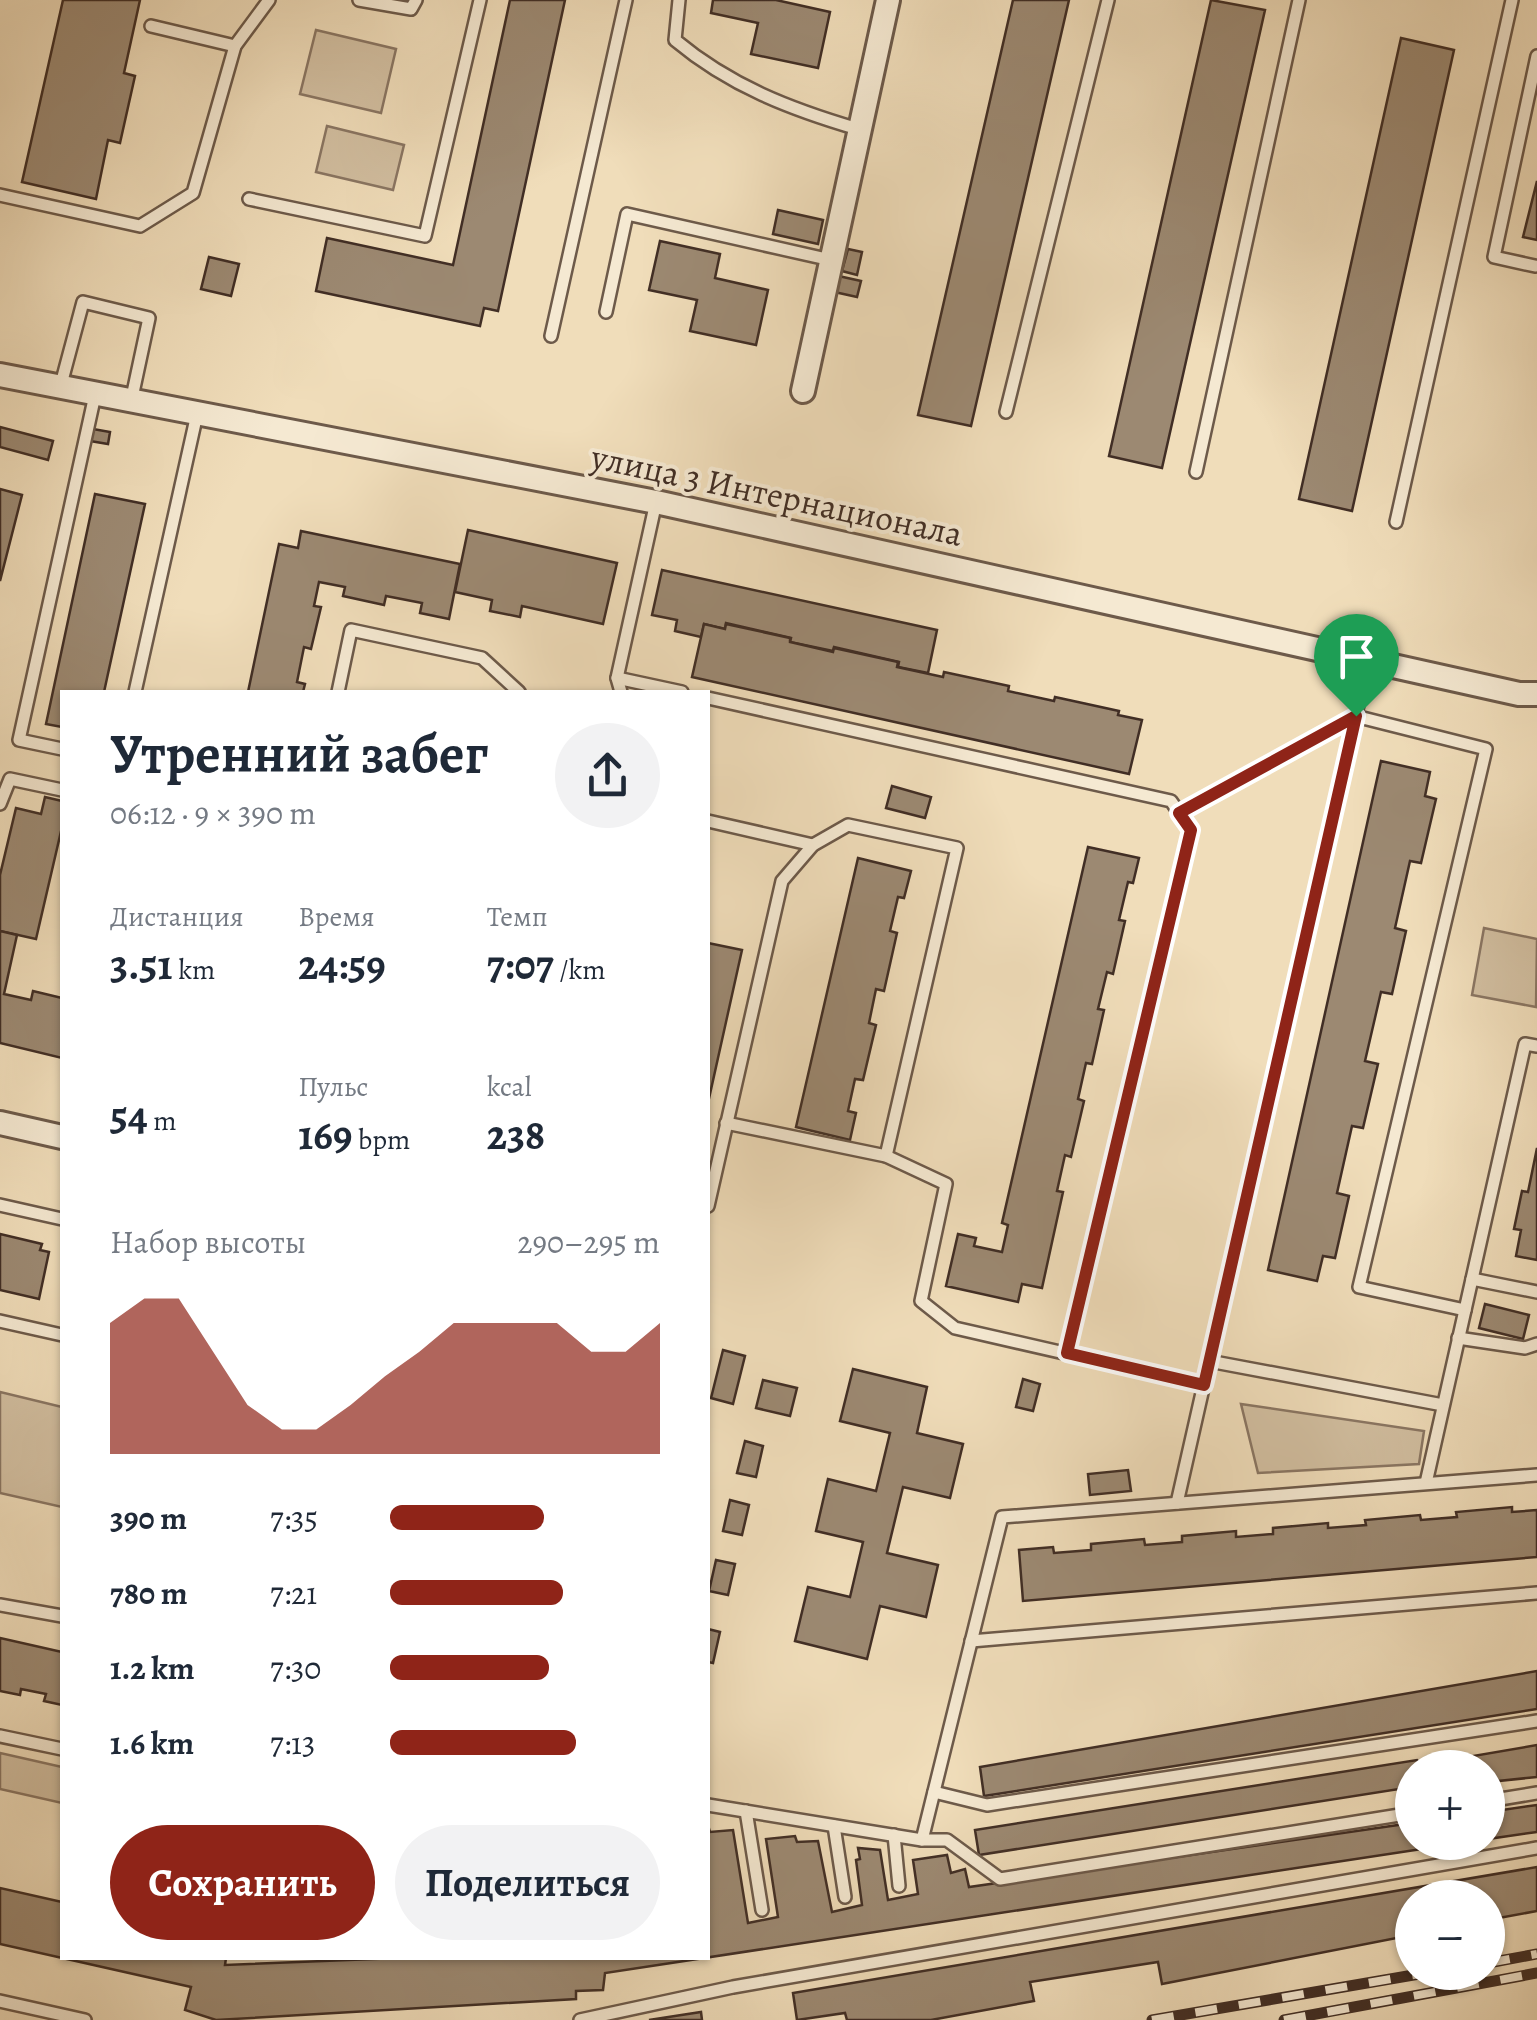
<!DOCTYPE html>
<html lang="ru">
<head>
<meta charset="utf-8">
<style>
	body { margin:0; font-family:Alegreya,serif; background:#f2f2f3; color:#1f2937; height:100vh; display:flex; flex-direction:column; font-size:38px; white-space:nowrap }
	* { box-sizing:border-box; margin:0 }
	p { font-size:32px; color:#747a83 }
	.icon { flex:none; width:55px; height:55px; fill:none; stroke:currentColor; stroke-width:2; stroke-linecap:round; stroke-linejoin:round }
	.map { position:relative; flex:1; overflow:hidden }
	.details { position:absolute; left:60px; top:690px; width:650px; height:1270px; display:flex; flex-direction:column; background:#fff; border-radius:0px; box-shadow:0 2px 8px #0004 }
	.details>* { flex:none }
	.tools { position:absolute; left:1395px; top:1750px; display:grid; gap:20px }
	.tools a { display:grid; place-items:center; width:110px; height:110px; border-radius:50%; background:#fff; box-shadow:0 2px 8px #0004; font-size:50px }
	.pin { position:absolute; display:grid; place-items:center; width:85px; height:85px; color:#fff; margin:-102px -42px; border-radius:50% 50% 50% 0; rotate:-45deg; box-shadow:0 0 10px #0007 }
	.pin .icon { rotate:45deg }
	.round { display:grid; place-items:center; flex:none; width:105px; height:105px; border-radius:52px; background:#f2f2f3 }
	.headline { display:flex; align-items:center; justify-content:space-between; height:170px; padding:0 50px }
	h1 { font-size:55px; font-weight:600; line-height:75px }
	.metrics { display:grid; grid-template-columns:repeat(3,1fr); gap:15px; height:170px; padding:10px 50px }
	.metrics div { display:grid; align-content:center }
	.metrics b { font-size:42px; font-weight:600 }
	.metrics small { font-size:28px; font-weight:400 }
	.metrics p { font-size:28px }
	.chart { height:280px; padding:20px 50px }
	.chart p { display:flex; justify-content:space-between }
	.chart svg { width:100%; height:180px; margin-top:10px; fill:#8f2418; opacity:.7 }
	.primary-button { display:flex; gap:20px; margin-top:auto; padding:20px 50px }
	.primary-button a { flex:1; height:115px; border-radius:60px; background:#8f2418; color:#fff; font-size:40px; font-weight:600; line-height:115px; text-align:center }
	.primary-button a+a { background:#f2f2f3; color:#1f2937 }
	ul { padding:0 50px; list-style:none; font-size:32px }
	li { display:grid; grid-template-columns:160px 120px 1fr; align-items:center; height:75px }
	li i { height:25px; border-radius:12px; background:#8f2418 }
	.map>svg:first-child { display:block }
</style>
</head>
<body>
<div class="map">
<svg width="1537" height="2020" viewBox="0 0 1537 2020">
	<rect width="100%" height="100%" fill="#f0ddba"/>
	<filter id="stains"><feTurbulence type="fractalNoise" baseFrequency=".002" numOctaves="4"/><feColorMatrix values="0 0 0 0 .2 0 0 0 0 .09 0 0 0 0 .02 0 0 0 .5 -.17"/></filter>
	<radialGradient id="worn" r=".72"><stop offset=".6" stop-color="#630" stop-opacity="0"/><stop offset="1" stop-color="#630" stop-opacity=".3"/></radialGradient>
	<g fill="#d2bfa1" stroke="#8a7663" stroke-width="2.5">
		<polygon points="316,30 396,49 381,113 300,94"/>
		<polygon points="327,126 404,145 393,190 316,172"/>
		<polygon points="1484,928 1537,939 1536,1007 1472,995"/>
		<polygon points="0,1392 62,1407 62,1507 0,1493"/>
		<polygon points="1241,1404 1424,1431 1419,1464 1258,1473"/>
		<polygon points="0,1753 62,1767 62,1803 0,1789"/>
	</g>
	<g fill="#9c8972" stroke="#412e25" stroke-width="2.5">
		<polygon points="63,0 140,0 124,73 135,76 120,143 108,140 96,199 22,182"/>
		<polygon points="510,0 565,0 498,311 484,308 480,326 316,291 327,238 453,265"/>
		<polygon points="713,0 776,0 830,12 818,68 751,54 758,23 711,13"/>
		<polygon points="1013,0 1069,0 971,426 918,415"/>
		<polygon points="1211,0 1265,10 1162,468 1109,456"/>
		<polygon points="1401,38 1454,50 1352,511 1299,499"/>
		<polygon points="1537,181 1537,240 1523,237"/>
		<polygon points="778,210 823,220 818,244 773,234"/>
		<polygon points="660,241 720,254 715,278 768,290 756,345 690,331 697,300 649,290"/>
		<polygon points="848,249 862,252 857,275 842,271"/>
		<polygon points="209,257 239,264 231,296 201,289"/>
		<polygon points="834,275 861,281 857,297 830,291"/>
		<polygon points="0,427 53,441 48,460 0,447"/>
		<polygon points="93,429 110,432 108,444 90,441"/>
		<polygon points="0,489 22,495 0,581"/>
		<polygon points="95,494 145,504 104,692 62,692 62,727 46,724"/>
		<polygon points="468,530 617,563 603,624 522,606 520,617 490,611 492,600 455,592"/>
		<polygon points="301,531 460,564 449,619 420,613 422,603 386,596 384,605 343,596 345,587 319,582 314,606 321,607 311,649 304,647 297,682 305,684 303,692 248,692 279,544 298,548"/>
		<polygon points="662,570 937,630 928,673 898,667 899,662 834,647 833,651 790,642 791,638 726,623 725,629 704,624 701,637 675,631 677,620 652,615"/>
		<polygon points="704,624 725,629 726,624 790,638 790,642 833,652 834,648 898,662 897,667 943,677 944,672 1009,686 1008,691 1054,701 1055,697 1119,711 1118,715 1142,720 1129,774 692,677"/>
		<polygon points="1381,761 1430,772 1425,796 1436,799 1421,863 1410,861 1395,928 1406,931 1392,994 1381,992 1365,1061 1378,1064 1363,1128 1352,1126 1337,1193 1349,1196 1335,1258 1323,1256 1317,1281 1268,1270"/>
		<polygon points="892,786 931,797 925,818 886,808"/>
		<polygon points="45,797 62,801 62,827 36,939 0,931 0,875 16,808 41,814"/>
		<polygon points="1088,847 1139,858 1133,883 1128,882 1119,920 1125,921 1113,974 1107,972 1098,1009 1104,1010 1092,1064 1086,1063 1078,1099 1084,1101 1071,1157 1065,1155 1057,1191 1063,1192 1042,1288 1022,1284 1018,1302 946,1286 958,1234 976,1238 974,1246 1002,1252 1008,1225 1002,1223"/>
		<polygon points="858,858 911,871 904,898 898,897 890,931 897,933 884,991 876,989 869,1023 876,1025 863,1080 855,1079 848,1111 856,1113 850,1140 796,1127"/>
		<polygon points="0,931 17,935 4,994 31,1000 33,991 62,998 62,1058 0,1043"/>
		<polygon points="708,943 742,950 708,1103"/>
		<polygon points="1537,1148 1537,1260 1516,1256 1521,1230 1514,1229 1522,1191 1528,1192"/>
		<polygon points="0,1234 42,1244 40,1250 49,1252 39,1299 0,1290"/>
		<polygon points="1485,1304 1529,1315 1523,1339 1479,1328"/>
		<polygon points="723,1350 745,1356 733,1404 711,1398"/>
		<polygon points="853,1369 927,1387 917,1433 963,1444 950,1498 903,1487 887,1553 938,1565 926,1617 880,1606 867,1659 795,1641 808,1587 850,1597 863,1542 816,1531 828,1479 876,1491 890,1433 840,1421"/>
		<polygon points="1023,1379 1040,1384 1033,1411 1016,1407"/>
		<polygon points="763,1380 797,1388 790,1416 756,1408"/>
		<polygon points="745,1441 763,1446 756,1477 737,1473"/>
		<polygon points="1128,1470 1131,1491 1090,1495 1088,1474"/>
		<polygon points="730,1500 749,1505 742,1535 723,1531"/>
		<polygon points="1512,1507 1512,1512 1537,1510 1537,1557 1023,1601 1019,1550 1053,1547 1054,1553 1091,1550 1091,1544 1144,1539 1145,1545 1182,1542 1182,1536 1236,1531 1236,1537 1273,1534 1273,1528 1328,1523 1328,1528 1366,1525 1365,1520 1420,1515 1421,1520 1457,1517 1456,1512"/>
		<polygon points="716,1560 735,1564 728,1595 709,1591"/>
		<polygon points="708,1629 720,1632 713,1663 708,1662"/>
		<polygon points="0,1638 62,1652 62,1705 44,1701 46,1694 21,1689 20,1695 0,1691"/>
		<polygon points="1537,1671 1537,1709 984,1796 980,1767"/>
		<polygon points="1537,1745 1537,1777 1488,1782 1488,1768 1412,1768 1412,1787 979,1855 975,1830 1417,1760 1421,1765"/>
		<polygon points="1537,1805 1537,1832 1488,1839 1488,1812"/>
		<polygon points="1412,1823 1412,1842 1468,1842 605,1973 603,1990 576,1991 576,1999 216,2020 185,2010 191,1987 0,1944 0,1888 62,1902 62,1958 226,1958 225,1965 399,1958 708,1958 708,1825 710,1832 733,1830 748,1923 778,1917 766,1839 795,1836 797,1842 818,1841 832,1912 862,1905 856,1860 860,1859 858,1848 880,1850 888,1900 918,1894 913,1860 947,1855 951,1873 965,1869 969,1887"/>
		<polygon points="1537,1867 1537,1911 1488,1920 1488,1898 1412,1898 1412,1935 1162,1984 1158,1962 1030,1982 1034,2001 931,2020 847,2020 845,2013 797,2020 793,1993"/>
		<polygon points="701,2012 702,2020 649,2020"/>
	</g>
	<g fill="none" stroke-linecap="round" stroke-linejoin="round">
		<defs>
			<g id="service">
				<polyline points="359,0 411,9 416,0"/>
				<path d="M679,0L675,40C730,86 790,109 858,129"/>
				<polyline points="151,26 235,46"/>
				<polyline points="0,195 140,226 193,193 235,46 269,0"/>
				<polyline points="249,199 425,236 480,0"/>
				<polyline points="1535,266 1494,257 1537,56"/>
				<polyline points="606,312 627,214 831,260"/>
				<polyline points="551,336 626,0"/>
				<polyline points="60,388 83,302 149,318 131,402"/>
				<polyline points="1006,412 1108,0"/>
				<polyline points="1196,472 1299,0"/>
				<polyline points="1396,522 1512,0"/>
				<polyline points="617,678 682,692"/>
				<polyline points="135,692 197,414"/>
				<polyline points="338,692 351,630 482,658 519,692"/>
				<polyline points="621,692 617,678 656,502"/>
				<polyline points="708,698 1171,801 1191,830 1067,1353"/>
				<polyline points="62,749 19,740 95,395"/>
				<polyline points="0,804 10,779 62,790"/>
				<polyline points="1179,813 1355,716 1486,749 1359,1287 1465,1310"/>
				<polyline points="708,821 813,845"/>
				<polyline points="726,1123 886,1156 946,1184 921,1301 955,1328 1204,1385"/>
				<polyline points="0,1205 62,1219"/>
				<polyline points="708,1206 782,881 813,845 848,825 957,848 886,1156"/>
				<polyline points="1472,1279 1537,1292"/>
				<polyline points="0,1321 62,1335"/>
				<polyline points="1458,1338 1525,1348 1537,1344"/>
				<polyline points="1209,1361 1443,1405"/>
				<polyline points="1426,1483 1525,1044 1537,1046"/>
				<polyline points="1177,1503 1368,661"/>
				<polyline points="0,1605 62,1616"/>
				<polyline points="971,1641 1537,1593"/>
				<polyline points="0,1736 62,1749"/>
				<polyline points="934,1792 987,1805 1537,1721"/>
				<polyline points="1488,1801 1537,1793"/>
				<polyline points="708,1805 922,1840 947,1840 1000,1879 1412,1813"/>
				<polyline points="746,1811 762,1910"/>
				<polyline points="834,1826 845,1897"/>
				<polyline points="894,1835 899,1886"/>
				<polyline points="922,1840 1002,1517 1537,1475"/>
				<polyline points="0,2001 85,2020"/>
				<polyline points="580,2020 733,1987 1537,1848"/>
			</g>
			<g id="minor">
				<polyline points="0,375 656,502 1519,694 1537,694"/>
				<polyline points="803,391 888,0"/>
				<polyline points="0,1123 62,1137"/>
			</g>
		</defs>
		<use href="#service" stroke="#6d5a4a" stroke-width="16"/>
		<use href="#minor" stroke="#6d5a4a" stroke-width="28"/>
		<use href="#service" stroke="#f5e9d2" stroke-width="11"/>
		<use href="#minor" stroke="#f5e9d2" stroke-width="22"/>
		<defs>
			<g id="rail">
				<polyline points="1488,1963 1537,1954"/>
				<polyline points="1152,2020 1431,1972"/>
				<polyline points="1284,2020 1537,1973"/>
			</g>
		</defs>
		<use href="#rail" stroke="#412e25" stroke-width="11"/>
		<use href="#rail" stroke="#f5e9d2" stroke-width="8" stroke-dasharray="22" stroke-linecap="butt"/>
	</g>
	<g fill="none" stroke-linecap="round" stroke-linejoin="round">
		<defs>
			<polygon id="route" points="1356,716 1204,1385 1067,1353 1191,830 1179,813"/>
		</defs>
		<use href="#route" stroke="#fff" stroke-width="20"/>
		<use href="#route" stroke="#8f2418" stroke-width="12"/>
	</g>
	<g text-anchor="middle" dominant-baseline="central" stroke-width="8" stroke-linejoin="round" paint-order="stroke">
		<g font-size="35" fill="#412e25" stroke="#f5e9d2">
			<text transform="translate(777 495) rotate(12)">улица 3 Интернационала</text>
		</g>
	</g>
	<rect width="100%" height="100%" filter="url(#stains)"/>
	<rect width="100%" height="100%" fill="url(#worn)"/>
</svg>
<div class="tools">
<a>+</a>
<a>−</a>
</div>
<div class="pin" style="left:1356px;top:716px;background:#1e9e55"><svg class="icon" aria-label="arrive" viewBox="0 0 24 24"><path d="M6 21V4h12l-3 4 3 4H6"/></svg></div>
<section class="details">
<div class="headline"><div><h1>Утренний забег</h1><p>06:12 · 9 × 390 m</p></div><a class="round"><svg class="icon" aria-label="share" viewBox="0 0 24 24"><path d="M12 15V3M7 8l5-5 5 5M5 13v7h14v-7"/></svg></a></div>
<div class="metrics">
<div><p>Дистанция</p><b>3.51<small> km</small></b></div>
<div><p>Время</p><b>24:59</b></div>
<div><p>Темп</p><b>7:07<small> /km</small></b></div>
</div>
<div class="metrics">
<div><b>54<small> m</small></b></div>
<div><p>Пульс</p><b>169<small> bpm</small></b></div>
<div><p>kcal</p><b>238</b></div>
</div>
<div class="chart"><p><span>Набор высоты</span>290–295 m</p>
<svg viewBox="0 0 160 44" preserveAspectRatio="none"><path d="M0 44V12L10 6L20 6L30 19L40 32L50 38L60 38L70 32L80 25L90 19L100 12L110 12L120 12L130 12L140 19L150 19L160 12V44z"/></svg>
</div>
<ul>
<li><b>390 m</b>7:35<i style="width:57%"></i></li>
<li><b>780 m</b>7:21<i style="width:64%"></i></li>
<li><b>1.2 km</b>7:30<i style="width:59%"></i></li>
<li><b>1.6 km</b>7:13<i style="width:69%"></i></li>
</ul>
<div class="primary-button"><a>Сохранить</a><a>Поделиться</a></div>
</section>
</div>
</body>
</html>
